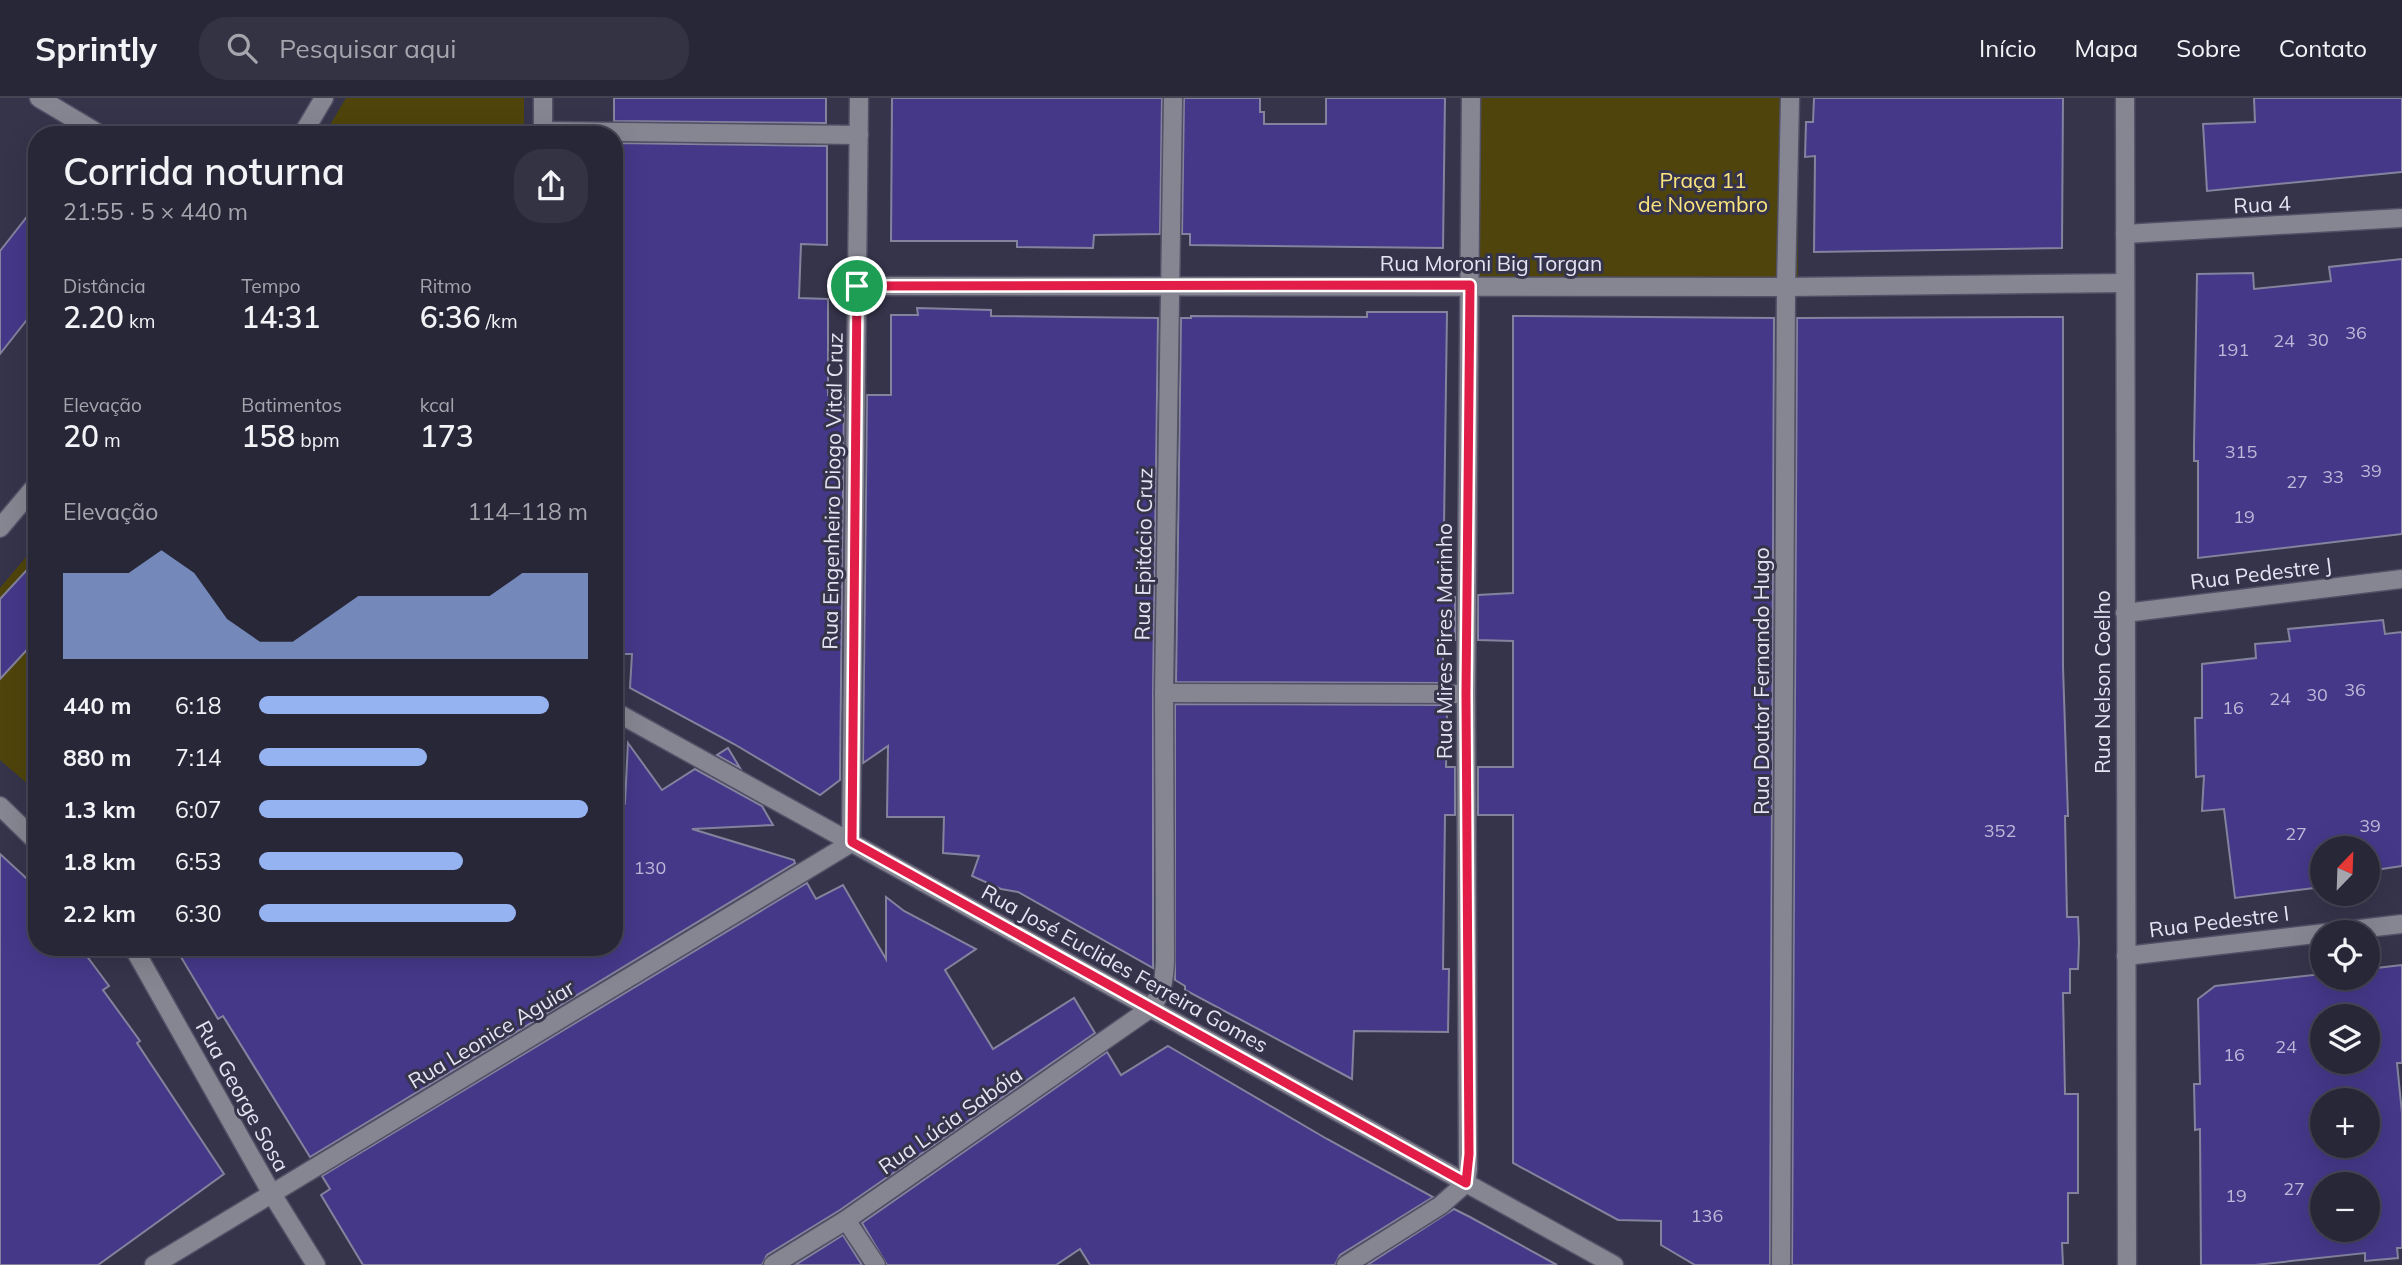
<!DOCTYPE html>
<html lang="pt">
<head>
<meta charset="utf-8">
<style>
	body { margin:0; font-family:Mulish,sans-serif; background:#343343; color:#f1f3f6; height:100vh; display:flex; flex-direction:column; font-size:26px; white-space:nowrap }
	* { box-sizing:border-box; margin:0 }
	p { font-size:23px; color:#a5a5ae }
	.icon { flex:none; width:38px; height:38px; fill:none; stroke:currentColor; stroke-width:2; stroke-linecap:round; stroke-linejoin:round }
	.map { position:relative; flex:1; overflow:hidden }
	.sheet { position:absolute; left:28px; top:28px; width:595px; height:830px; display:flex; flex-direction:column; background:#282738; border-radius:28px; box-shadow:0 7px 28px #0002,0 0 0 2px #444453 }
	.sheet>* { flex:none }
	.needle { width:46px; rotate:23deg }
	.controls { position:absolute; left:2310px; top:738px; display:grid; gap:14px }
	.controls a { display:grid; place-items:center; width:70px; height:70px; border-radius:50%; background:#282738; box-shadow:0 7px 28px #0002,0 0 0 2px #444453; font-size:35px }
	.pin { position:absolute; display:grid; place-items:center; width:60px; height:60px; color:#fff; margin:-30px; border:4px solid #fff; border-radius:50%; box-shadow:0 2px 7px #0007 }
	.round { display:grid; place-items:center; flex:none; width:74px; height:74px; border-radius:28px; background:#343343 }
	.overview { display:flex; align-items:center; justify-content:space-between; height:119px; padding:0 35px }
	h1 { font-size:38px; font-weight:600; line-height:52px }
	.metrics { display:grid; grid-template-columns:repeat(3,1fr); gap:10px; height:119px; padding:7px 35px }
	.metrics div { display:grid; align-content:center }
	.metrics b { font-size:30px; font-weight:600 }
	.metrics small { font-size:19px; font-weight:400 }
	.metrics p { font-size:19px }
	.chart { height:196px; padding:14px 35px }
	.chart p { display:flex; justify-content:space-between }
	.chart svg { width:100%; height:126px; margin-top:7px; fill:#95b2f1; opacity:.7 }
	ul { padding:0 35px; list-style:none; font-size:23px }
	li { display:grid; grid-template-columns:112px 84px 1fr; align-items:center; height:52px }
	li i { height:18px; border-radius:9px; background:#95b2f1 }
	header { display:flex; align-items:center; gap:42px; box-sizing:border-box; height:98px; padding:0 35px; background:#282738; border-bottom:2px solid #444453 }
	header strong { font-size:33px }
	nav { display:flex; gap:38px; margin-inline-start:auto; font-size:24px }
	.search { width:490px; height:63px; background:#343343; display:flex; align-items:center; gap:18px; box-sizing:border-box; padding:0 24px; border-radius:28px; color:#a5a5ae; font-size:26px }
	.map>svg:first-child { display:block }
</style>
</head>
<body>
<header>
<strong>Sprintly</strong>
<div class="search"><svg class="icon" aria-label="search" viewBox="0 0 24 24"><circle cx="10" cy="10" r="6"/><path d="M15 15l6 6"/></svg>Pesquisar aqui</div>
<nav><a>Início</a><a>Mapa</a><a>Sobre</a><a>Contato</a></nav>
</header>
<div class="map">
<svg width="2402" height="1167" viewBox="0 0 2402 1167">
	<rect width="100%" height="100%" fill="#35344b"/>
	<g fill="#4f440b">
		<polygon points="346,0 524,0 524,37 324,37"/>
		<polygon points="1469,0 1797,0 1798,189 1470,183"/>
		<polygon points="37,446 37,694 0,662 0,490"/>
	</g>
	<g fill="#453889" stroke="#84839e" stroke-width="2" fill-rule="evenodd">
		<polygon points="614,0 826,0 826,25 614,23"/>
		<polygon points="892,0 1162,0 1160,136 1094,137 1093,150 1017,149 1017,143 891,143"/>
		<polygon points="1184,0 1260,0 1260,14 1264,14 1264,26 1326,26 1326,0 1445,0 1443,150 1190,147 1190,136 1182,136"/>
		<polygon points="1814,0 2063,0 2062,150 1814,154 1815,58 1805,59 1806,24 1813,24"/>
		<polygon points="2254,0 2402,0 2402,74 2207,93 2203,26 2255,24"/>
		<polygon points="614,45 827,48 827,147 801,146 799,200 828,201 828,297 844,297 840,682 820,697 734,646 630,590 632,556 614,556"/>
		<polygon points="37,106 37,209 0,256 0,153"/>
		<polygon points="2402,161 2402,436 2198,460 2198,363 2194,363 2194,347 2197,176 2253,175 2254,191 2331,183 2329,169"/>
		<polygon points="917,210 991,212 991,218 1158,220 1153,595 1153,870 1018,794 1001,791 972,778 979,758 943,755 944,719 887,719 888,648 863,665 867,297 891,297 891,217 918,217"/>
		<polygon points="1367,214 1447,214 1443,500 1455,499 1455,542 1443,542 1443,585 1176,584 1181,220 1191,220 1191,218 1367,219"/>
		<polygon points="1513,218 1774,220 1770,1167 1695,1167 1661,1147 1661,1123 1618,1122 1513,1065 1513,717 1478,717 1478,669 1513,669 1513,543 1478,542 1478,497 1513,495"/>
		<polygon points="2063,219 2063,569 2068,718 2065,718 2067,819 2078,819 2079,844 2078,871 2070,871 2070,895 2063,895 2065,996 2078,996 2078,1095 2068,1095 2068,1145 2062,1145 2063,1167 1792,1167 1797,220"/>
		<polygon points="37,461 37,541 0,581 0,501"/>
		<polygon points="2383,522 2385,536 2402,534 2402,768 2368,773 2368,751 2322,751 2322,789 2235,800 2224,711 2202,713 2204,678 2196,679 2195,620 2202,620 2202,566 2256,560 2255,546 2290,543 2288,531"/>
		<polygon points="1175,606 1442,607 1442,616 1447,616 1446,669 1455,669 1455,717 1445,717 1443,871 1449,871 1448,934 1354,933 1352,981 1185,892 1185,888 1175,882"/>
		<polygon points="628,645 662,692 695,671 762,708 773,727 692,731 794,762 795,765 310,1059 223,918 218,921 175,849 614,849 614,687 625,704"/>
		<polygon points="728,650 740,670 717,657"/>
		<polygon points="0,756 37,790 37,849 80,849 109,888 103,892 140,943 137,945 224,1076 98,1167 0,1167"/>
		<polygon points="807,785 816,801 843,787 886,861 886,799 904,813 976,851 945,872 993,951 1074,900 1095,935 840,1112 767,1157 762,1167 363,1167 321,1097 330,1091 322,1078"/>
		<path d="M2402,867V965H2397L2402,1015V1150H2397L2398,1160L2365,1163V1155L2255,1167H2201L2200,1031L2195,1032L2194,986H2200L2198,901L2215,888L2322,876V880H2368V871ZM2322,919H2368V964H2322ZM2322,1003H2368V1048H2322ZM2322,1087H2368V1132H2322Z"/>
		<polygon points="1168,948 1327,1041 1433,1099 1340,1157 1335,1167 1090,1167 1080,1151 1056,1167 887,1167 862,1125 1107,954 1121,977"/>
		<polygon points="1454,1111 1470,1119 1557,1167 1367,1167"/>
		<polygon points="843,1137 862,1167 795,1167"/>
	</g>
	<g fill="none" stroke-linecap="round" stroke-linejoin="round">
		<defs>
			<g id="minor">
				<polyline points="39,0 101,37"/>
				<polyline points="543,0 543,37"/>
				<polyline points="2125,0 2127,1167"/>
				<polyline points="543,33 859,37"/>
				<polyline points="302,37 324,0"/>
				<polyline points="2125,136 2402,120"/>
				<polyline points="857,188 1786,189 2125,185"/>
				<polyline points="0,430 37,386"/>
				<polyline points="2125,515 2402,481"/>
				<polyline points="1164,595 1466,596"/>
				<polyline points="614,613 1614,1167"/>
				<polyline points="0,708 37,744"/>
				<polyline points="133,849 272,1096 316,1167"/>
				<polyline points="2126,858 2402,826"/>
				<polyline points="846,1122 876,1167"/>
				<polyline points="154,1167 851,745 859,0"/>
				<path d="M773,1167L846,1122L1151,910C1163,894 1164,882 1165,863L1164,595L1173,0"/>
				<polyline points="1346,1167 1441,1107 1466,1085 1468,1071 1466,596 1471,0"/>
				<polyline points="1781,1167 1786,189 1790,0"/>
			</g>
		</defs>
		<use href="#minor" stroke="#515066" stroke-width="21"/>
		<use href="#minor" stroke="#868692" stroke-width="18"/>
	</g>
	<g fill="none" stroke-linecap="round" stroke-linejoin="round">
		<defs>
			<polygon id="route" points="1470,187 1466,596 1469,1056 1466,1085 852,744 857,188"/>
		</defs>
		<use href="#route" stroke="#fff" stroke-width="14"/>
		<use href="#route" stroke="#e11d48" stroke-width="9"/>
	</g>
	<g text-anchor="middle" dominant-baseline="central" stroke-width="6" stroke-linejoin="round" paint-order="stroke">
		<g font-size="18" fill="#bcb9d8">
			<text x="2356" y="234">36</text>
			<text x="2318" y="241">30</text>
			<text x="2284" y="242">24</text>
			<text x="2233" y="251">191</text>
			<text x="2241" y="353">315</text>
			<text x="2371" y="372">39</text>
			<text x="2333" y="378">33</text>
			<text x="2297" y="383">27</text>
			<text x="2244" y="418">19</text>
			<text x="2355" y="591">36</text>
			<text x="2317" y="596">30</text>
			<text x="2280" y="600">24</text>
			<text x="2233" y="609">16</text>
			<text x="2370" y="727">39</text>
			<text x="2000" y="732">352</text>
			<text x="2296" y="735">27</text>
			<text x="650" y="769">130</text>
			<text x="2286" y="948">24</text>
			<text x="2234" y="956">16</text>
			<text x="2294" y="1090">27</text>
			<text x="2236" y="1097">19</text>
			<text x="1707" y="1117">136</text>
		</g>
		<g font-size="21" fill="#fce57d" stroke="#35344b">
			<text x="1703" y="82">Praça 11<tspan x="1703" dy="24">de Novembro</tspan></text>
		</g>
		<g font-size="21" fill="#e4e4f3" stroke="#35344b">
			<text transform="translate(2262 106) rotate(-3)">Rua 4</text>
			<text x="1491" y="165">Rua Moroni Big Torgan</text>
			<text transform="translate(832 393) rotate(-89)">Rua Engenheiro Diogo Vital Cruz</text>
			<text transform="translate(1143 456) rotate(-89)">Rua Epitácio Cruz</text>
			<text transform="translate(2261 475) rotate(-7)">Rua Pedestre J</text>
			<text transform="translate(1444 543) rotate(-90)">Rua Mires Pires Marinho</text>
			<text transform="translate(1761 583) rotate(-90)">Rua Doutor Fernando Hugo</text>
			<text transform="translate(2102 584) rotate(-90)">Rua Nelson Coelho</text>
			<text transform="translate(2219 823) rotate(-7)">Rua Pedestre I</text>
			<text transform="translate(1125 870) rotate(29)">Rua José Euclides Ferreira Gomes</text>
			<text transform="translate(491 936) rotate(-31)">Rua Leonice Aguiar</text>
			<text transform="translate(243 998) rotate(61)">Rua George Sosa</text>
			<text transform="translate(950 1022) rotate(-35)">Rua Lúcia Sabóia</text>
		</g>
	</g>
</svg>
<div class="controls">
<a><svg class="needle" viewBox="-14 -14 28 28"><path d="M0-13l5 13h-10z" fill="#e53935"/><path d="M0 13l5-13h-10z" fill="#a5a5ae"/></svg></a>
<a><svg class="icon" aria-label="locate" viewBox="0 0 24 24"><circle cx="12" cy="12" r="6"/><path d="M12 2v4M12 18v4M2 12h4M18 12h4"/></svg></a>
<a><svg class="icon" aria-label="layers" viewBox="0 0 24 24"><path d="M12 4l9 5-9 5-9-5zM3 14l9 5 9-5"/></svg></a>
<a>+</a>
<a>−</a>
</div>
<div class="pin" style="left:857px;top:188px;background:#1e9e55"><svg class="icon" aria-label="arrive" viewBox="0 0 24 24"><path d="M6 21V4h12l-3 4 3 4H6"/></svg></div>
<section class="sheet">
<div class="overview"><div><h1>Corrida noturna</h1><p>21:55 · 5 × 440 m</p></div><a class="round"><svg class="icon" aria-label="share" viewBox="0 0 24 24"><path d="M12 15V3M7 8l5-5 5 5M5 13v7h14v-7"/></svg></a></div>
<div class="metrics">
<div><p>Distância</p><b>2.20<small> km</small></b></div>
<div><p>Tempo</p><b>14:31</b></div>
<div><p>Ritmo</p><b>6:36<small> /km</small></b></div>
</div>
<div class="metrics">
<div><p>Elevação</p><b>20<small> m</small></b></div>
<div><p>Batimentos</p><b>158<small> bpm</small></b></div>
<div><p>kcal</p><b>173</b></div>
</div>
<div class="chart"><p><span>Elevação</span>114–118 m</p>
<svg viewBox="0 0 160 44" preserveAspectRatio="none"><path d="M0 44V14L10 14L20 14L30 6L40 14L50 30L60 38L70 38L80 30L90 22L100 22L110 22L120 22L130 22L140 14L150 14L160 14V44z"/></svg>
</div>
<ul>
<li><b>440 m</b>6:18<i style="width:88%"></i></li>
<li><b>880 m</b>7:14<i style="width:51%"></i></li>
<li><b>1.3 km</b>6:07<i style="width:100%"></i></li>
<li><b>1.8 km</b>6:53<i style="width:62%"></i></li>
<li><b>2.2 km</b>6:30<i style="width:78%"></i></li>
</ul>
</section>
</div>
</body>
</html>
